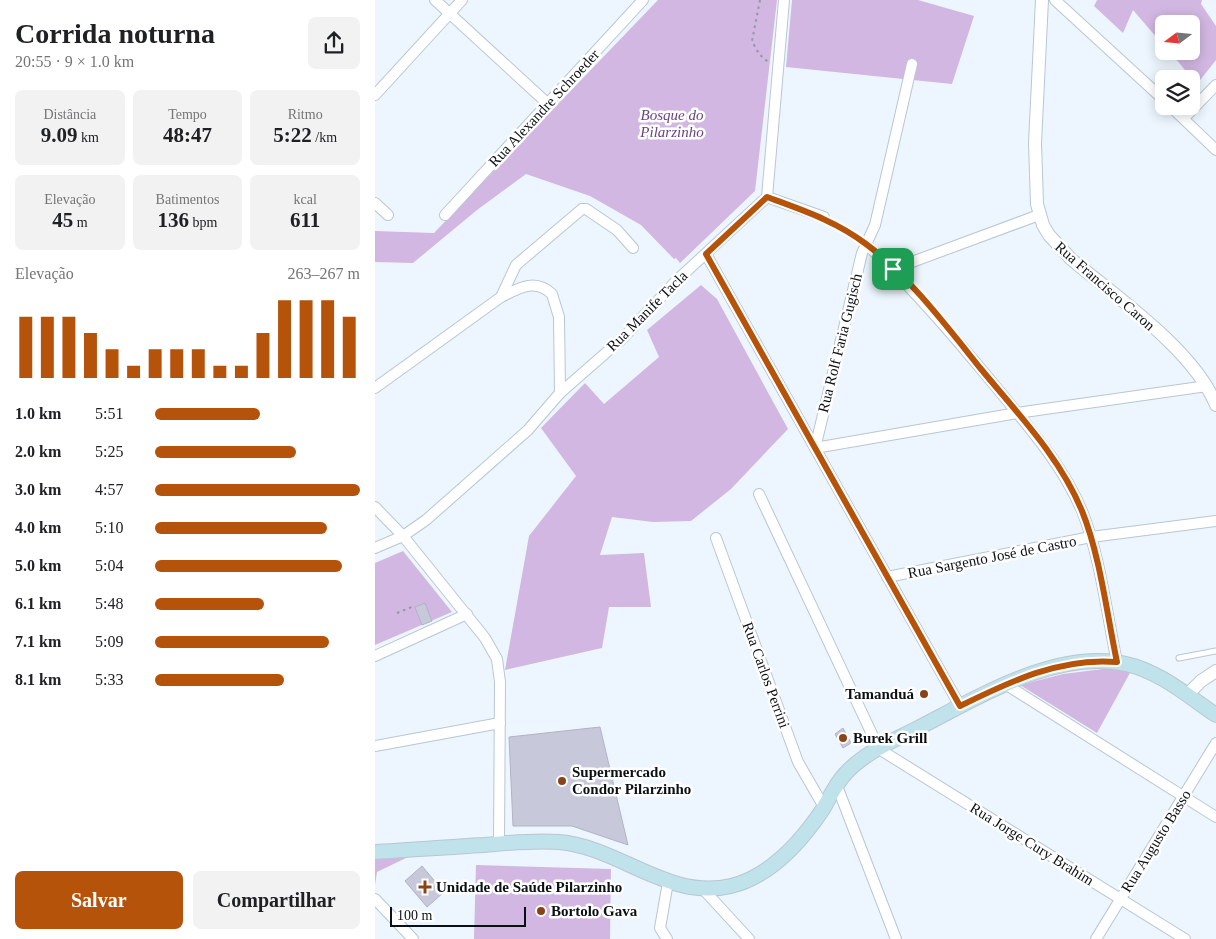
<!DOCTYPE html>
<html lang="pt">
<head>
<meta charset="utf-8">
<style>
	body { margin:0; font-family:"Times New Roman",serif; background:#f2f2f2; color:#202124; height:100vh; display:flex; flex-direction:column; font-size:19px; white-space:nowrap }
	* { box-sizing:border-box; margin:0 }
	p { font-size:16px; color:#757577 }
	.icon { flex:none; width:28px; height:28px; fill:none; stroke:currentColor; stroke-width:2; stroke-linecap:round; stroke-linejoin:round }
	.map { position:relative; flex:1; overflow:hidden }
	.details { display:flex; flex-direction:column; background:#fff; width:375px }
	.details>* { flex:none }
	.needle { width:32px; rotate:254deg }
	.tools { position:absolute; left:780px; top:15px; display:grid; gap:10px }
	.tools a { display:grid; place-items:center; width:45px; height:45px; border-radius:8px; background:#fff; box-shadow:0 2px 12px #0003; font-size:25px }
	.scale { position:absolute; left:15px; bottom:12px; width:136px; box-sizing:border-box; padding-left:5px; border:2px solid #0b1014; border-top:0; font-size:14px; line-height:18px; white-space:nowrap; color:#0b1014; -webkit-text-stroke:4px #fff; paint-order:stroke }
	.pin { position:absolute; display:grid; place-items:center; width:42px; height:42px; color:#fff; margin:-21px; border-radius:10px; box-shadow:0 2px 8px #0006 }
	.round { display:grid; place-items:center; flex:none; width:52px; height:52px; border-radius:8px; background:#f2f2f2 }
	.overview { display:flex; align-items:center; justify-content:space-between; height:85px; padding:0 15px }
	h1 { font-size:28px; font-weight:700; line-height:38px }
	.metrics { display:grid; grid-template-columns:repeat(3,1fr); gap:8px; height:85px; padding:5px 15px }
	.metrics div { display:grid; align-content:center; border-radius:8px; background:#f2f2f2; text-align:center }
	.metrics b { font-size:21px; font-weight:700 }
	.metrics small { font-size:14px; font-weight:400 }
	.metrics p { font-size:14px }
	.chart { height:140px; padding:10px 15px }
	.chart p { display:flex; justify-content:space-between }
	.chart svg { width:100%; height:90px; margin-top:5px; stroke:#b45309; stroke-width:6 }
	.button { display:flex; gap:10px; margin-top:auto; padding:10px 15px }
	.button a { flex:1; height:58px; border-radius:8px; background:#b45309; color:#fff; font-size:20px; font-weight:700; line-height:58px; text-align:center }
	.button a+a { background:#f2f2f2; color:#202124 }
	ul { padding:0 15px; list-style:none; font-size:16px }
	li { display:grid; grid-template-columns:80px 60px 1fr; align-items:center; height:38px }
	li i { height:12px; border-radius:6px; background:#b45309 }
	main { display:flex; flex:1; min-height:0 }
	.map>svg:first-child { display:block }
</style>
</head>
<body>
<main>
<section class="details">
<div class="overview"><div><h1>Corrida noturna</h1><p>20:55 · 9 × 1.0 km</p></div><a class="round"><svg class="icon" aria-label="share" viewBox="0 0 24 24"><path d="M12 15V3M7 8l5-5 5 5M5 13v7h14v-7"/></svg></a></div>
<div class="metrics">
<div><p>Distância</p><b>9.09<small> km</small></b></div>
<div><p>Tempo</p><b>48:47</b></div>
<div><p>Ritmo</p><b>5:22<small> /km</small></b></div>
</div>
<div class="metrics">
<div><p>Elevação</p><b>45<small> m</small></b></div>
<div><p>Batimentos</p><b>136<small> bpm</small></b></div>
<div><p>kcal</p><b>611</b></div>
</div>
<div class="chart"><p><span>Elevação</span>263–267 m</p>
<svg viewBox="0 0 160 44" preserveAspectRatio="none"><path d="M5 44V14M15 44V14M25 44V14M35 44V22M45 44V30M55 44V38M65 44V30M75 44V30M85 44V30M95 44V38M105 44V38M115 44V22M125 44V6M135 44V6M145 44V6M155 44V14"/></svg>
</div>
<ul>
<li><b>1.0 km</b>5:51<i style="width:51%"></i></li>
<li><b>2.0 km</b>5:25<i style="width:69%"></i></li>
<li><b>3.0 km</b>4:57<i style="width:100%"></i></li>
<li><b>4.0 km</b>5:10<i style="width:84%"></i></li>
<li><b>5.0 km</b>5:04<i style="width:91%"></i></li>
<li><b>6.1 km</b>5:48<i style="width:53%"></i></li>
<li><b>7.1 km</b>5:09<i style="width:85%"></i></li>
<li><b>8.1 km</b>5:33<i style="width:63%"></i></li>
</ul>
<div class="button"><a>Salvar</a><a>Compartilhar</a></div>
</section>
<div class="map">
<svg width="841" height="939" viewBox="0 0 841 939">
	<rect width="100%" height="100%" fill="#edf6fe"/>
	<g fill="#d2b7e2">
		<polygon points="283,0 402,0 380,191 305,263 301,258 299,259 266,225 215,196 151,174 102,210 38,263 0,262 0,231 59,233"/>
		<polygon points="417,0 543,0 599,16 577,84 411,67"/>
		<polygon points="722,0 827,0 826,4 841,26 841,60 822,84 794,51 816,51 816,24 789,24 789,46 758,10 748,33 719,6"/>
		<polygon points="326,285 342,299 413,429 356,489 316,521 278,522 237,517 225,555 269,553 276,607 234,607 227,648 130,670 154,536 201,476 166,428 210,383 229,404 284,357 272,330"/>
		<polygon points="28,551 77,612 0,645 0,563"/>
		<polygon points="736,668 756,671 722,733 645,685 688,674"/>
		<polygon points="33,857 2,872 0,885 0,858"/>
		<polygon points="101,865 236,869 235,939 99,939"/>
	</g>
	<g fill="#c7c9db" stroke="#b1b3c4">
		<polygon points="50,603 57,621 47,625 40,607"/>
		<polygon points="225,727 253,845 197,826 138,826 134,737"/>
		<polygon points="468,728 476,743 468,748 460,734"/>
		<polygon points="47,866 69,892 52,907 30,881"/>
	</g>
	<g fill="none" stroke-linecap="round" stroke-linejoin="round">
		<defs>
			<polyline id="service" points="804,658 841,651"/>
			<g id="minor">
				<polyline points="60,0 172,103"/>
				<polyline points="680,0 789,100"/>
				<polyline points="537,64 500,225 487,253 440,448 642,413 832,386"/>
				<polyline points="0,95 87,0"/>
				<polyline points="795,106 841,150"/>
				<polyline points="809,118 841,85"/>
				<polyline points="392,197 449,217"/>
				<polyline points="0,203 13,215"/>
				<polyline points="70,215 268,0"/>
				<path d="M491,244C540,290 583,341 626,393C656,430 688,466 707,511C725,555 732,615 742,662"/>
				<polyline points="331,254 585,706"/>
				<polyline points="518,269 664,215"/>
				<path d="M126,297C144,288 160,278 177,294L184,317L185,393"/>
				<polyline points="0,388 126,297 141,265 207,209 211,209 242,230 258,248"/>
				<polyline points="384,494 504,749 810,939"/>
				<polyline points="0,507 28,536 110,638 122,659 125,682 124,844"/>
				<polyline points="341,538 423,762 449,807"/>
				<polyline points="0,548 28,536 51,520 153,430 185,393 249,337 301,281 392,197 409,0"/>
				<polyline points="512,577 716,537 841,521"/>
				<polyline points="0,656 92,614"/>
				<polyline points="630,684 841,817"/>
				<polyline points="0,746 125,723"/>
				<polyline points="462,786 521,939"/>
				<polyline points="328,889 374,939"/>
				<polyline points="0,899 38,939"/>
				<polyline points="292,939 285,928 293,882"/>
				<polyline points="721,939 841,743"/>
			</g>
			<g id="tertiary">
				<path d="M667,0L660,143L662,204L668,225L674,235L696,259C741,297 819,350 841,405"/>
				<polyline points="812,695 826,681 841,671"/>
			</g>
			<path id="secondary" d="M0,852C36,850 72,847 109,845C133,843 159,840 184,842C244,847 294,901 356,886C396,876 426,842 448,809C455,797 461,783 471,773C490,752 518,741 543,728C602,698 682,648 751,664C784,671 813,696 841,715"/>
		</defs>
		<use href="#service" stroke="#b9c6d4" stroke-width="7"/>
		<use href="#minor" stroke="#b9c6d4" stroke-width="12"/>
		<use href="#tertiary" stroke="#b9c6d4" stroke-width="14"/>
		<use href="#secondary" stroke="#b9c6d4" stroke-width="16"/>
		<g stroke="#92999f" stroke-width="2" stroke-dasharray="2.5 4" stroke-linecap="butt">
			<polyline points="385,0 377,41 384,54 393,62"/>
			<polyline points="457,223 483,239"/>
			<polyline points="22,613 39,606"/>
		</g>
		<use href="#service" stroke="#fff" stroke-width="5"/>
		<use href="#minor" stroke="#fff" stroke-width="10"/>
		<use href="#tertiary" stroke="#fff" stroke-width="12"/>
		<use href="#secondary" stroke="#c0e2ea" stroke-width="14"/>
	</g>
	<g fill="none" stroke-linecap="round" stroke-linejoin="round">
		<defs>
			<path id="route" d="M392,197C427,210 461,221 491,244C533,275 573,328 606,369C643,414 685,457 707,511C725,555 732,615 742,662C685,657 634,682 585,706L331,254Z"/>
		</defs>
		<use href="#route" stroke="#fff" stroke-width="10"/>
		<use href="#route" stroke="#b45309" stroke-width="6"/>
	</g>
	<g fill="#884418" stroke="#fff" stroke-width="2">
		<circle cx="549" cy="694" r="5"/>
		<circle cx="468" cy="738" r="5"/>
		<circle cx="187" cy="781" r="5"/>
		<path d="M47.5 879.5h5v5h5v5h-5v5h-5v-5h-5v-5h5z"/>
		<circle cx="166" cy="911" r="5"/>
	</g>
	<g text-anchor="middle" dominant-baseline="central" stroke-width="5" stroke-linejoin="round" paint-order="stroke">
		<g font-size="15" fill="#0b1014" stroke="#fff">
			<text transform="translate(169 108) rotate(-47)">Rua Alexandre Schroeder</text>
			<text transform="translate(730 286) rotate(41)">Rua Francisco Caron</text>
			<text transform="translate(272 311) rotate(-45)">Rua Manife Tacla</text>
			<text transform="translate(465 343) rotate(-76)">Rua Rolf Faria Gugisch</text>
			<text transform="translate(617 557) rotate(-11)">Rua Sargento José de Castro</text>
			<text transform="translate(391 675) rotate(70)">Rua Carlos Perrini</text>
			<text transform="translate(781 841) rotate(-58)">Rua Augusto Basso</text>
			<text transform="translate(657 844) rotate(32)">Rua Jorge Cury Brahim</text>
		</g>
		<g font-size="15" font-style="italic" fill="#6a4281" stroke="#fff">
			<text x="297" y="115">Bosque do<tspan x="297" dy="17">Pilarzinho</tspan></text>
		</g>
		<g font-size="15" font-weight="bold" fill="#0b1014" stroke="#fff" text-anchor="start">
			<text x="539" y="694" text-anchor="end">Tamanduá</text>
			<text x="478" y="738">Burek Grill</text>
			<text x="197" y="772">Supermercado<tspan x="197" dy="17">Condor Pilarzinho</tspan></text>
			<text x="61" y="887">Unidade de Saúde Pilarzinho</text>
			<text x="176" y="911">Bortolo Gava</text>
		</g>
	</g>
</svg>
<div class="tools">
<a><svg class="needle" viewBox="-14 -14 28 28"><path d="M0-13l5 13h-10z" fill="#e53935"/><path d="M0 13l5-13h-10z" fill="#757577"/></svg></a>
<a><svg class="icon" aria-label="layers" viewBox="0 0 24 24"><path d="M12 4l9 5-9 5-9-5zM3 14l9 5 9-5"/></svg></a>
</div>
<div class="scale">100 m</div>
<div class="pin" style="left:518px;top:269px;background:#1e9e55"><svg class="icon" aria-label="arrive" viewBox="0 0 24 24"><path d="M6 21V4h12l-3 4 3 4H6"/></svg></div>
</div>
</main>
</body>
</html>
